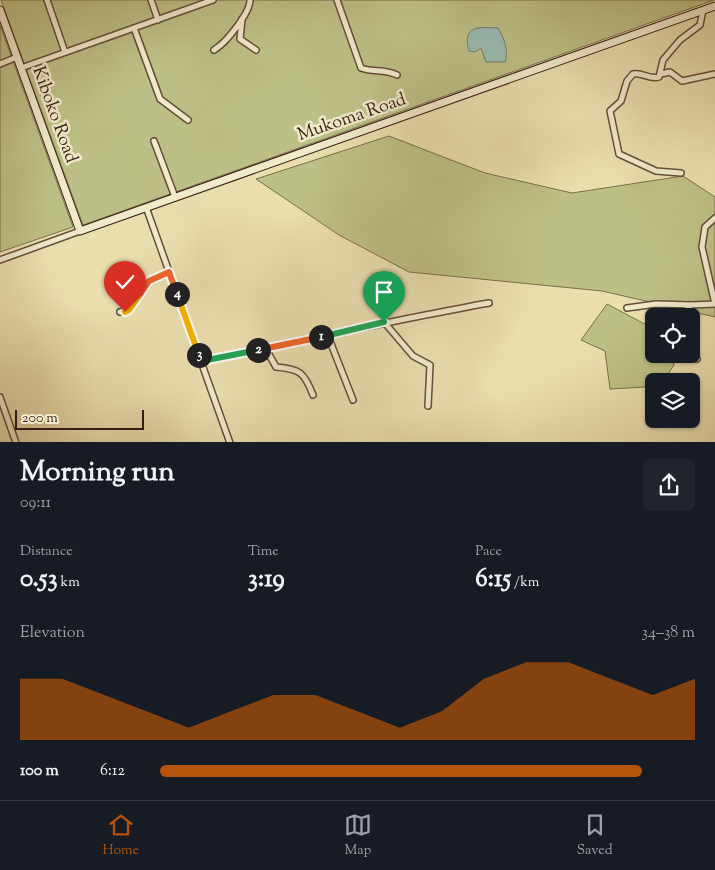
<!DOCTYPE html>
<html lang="en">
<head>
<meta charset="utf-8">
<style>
	body { margin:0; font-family:"Sorts Mill Goudy",serif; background:#20242c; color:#f1f3f6; height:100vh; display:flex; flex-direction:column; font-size:19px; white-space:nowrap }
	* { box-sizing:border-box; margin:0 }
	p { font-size:16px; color:#9ea1a6 }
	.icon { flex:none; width:28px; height:28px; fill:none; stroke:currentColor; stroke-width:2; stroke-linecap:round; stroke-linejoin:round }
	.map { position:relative; height:442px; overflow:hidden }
	.drawer { display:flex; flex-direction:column; background:#171b24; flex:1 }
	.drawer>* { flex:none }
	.fabs { position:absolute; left:645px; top:308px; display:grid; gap:10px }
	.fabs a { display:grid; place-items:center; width:55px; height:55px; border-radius:8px; background:#171b24; box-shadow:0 1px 4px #0004; font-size:25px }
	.scale { position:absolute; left:15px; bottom:12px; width:129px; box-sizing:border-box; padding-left:5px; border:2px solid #391e13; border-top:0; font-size:14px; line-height:18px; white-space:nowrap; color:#391e13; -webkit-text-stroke:4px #f1eacb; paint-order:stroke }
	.pin { position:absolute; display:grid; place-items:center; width:42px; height:42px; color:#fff; margin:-51px -21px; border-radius:50% 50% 50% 0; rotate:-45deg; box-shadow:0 0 5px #0007 }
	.pin .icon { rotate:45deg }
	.km { position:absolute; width:25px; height:25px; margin:-12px; border-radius:50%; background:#222; color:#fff; font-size:14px; line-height:25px; text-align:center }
	.round { display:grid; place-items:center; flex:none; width:52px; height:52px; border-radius:8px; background:#20242c }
	.head { display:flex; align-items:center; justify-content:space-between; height:85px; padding:0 20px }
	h1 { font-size:28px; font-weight:700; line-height:38px }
	.figures { display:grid; grid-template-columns:repeat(3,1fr); gap:8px; height:85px; padding:5px 20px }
	.figures div { display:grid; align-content:center }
	.figures b { font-size:25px; font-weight:700 }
	.figures small { font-size:14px; font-weight:400 }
	.figures p { font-size:14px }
	.chart { height:140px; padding:10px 20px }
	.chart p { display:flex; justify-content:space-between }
	.chart svg { width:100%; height:90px; margin-top:5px; fill:#b45309; opacity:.7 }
	ul { padding:0 20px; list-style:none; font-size:16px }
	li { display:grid; grid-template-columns:80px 60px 1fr; align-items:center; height:38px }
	li i { height:12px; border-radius:6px; background:#b45309 }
	.tab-bar { display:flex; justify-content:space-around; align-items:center; height:70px; border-top:1px solid #363941; background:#171b24; font-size:14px; color:#9ea1a6 }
	.tab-bar a { display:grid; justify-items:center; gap:2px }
	.tab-bar .on { color:#b45309 }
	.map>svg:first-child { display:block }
</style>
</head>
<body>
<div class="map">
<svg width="715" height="443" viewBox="0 0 715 443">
	<rect width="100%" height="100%" fill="#eadeaf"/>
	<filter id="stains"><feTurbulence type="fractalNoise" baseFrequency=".004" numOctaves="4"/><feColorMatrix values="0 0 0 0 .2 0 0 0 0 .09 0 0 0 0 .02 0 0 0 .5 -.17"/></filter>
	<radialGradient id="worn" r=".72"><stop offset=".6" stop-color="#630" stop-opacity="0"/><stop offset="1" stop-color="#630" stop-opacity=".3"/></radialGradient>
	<g fill="#bdc086" stroke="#7b6f4c">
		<polygon points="1,0 714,0 83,225"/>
		<polygon points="0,25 73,227 0,252"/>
		<polygon points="389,136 485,173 572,193 683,176 715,197 715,317 602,291 409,272 339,235 256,179"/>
		<polygon points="607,304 654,329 654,354 672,354 674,365 664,380 654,381 654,384 645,387 610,389 605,351 581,340"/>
	</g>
	<path fill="#99bbb1" stroke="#737c72" d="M498,28C504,37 509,52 505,62H486L481,48L475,52L469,51C462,25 478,27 498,28Z"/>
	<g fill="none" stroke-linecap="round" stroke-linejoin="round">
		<defs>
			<g id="street">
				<polyline points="47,0 65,52"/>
				<polyline points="151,0 158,20"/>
				<path d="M337,0L361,68C375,73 383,68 397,75"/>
				<polyline points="242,19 240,39 256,50"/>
				<polyline points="134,28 160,99 188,120"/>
				<path d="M214,50C226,43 250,13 250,0"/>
				<polyline points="0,64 17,57"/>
				<polyline points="21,68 213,0"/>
				<polyline points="661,74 670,72 682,81 715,74"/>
				<polyline points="154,141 175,197"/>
				<path d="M681,173L656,171L619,154L610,111L621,101L627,81L633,74C643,72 649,80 659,77L663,60L680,40L700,25L703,10"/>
				<polyline points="146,207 230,443"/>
				<polyline points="0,260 80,231"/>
				<polyline points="627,308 656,304 691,305"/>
				<polyline points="120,312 129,310 149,281 169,273"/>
				<polyline points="681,316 691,305 715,304 702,247 705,227 715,218"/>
				<polyline points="384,322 413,356 430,365 428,406"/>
				<polyline points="328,336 353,400"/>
				<polyline points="691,343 697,359"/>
				<path d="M266,349L276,367C300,369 304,372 313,395"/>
				<path d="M202,361C298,342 393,320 489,303"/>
				<polyline points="0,397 16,443"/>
			</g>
			<polyline id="secondary" points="0,10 80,231 715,6"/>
		</defs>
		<use href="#street" stroke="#654e3a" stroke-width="8"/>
		<use href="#secondary" stroke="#391e13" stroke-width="9"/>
		<use href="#street" stroke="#f1eacb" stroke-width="5"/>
		<use href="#secondary" stroke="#f1eacb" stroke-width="7"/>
	</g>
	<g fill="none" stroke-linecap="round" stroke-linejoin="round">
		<defs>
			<polyline id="split-1" points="321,337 384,322"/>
			<polyline id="split-2" points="258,350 321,337"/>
			<polyline id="split-3" points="199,355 202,361 258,350"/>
			<polyline id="split-4" points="177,294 199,355"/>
			<polyline id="split-5" points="138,297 149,281 169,272 177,294"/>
			<polyline id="split-6" points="125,312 129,310 138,297"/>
		</defs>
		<use href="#split-1" stroke="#fff" stroke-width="10"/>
		<use href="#split-2" stroke="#fff" stroke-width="10"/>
		<use href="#split-3" stroke="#fff" stroke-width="10"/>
		<use href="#split-4" stroke="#fff" stroke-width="10"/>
		<use href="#split-5" stroke="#fff" stroke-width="10"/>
		<use href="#split-6" stroke="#fff" stroke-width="10"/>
		<use href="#split-1" stroke="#22a559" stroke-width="6"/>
		<use href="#split-2" stroke="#f0652b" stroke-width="6"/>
		<use href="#split-3" stroke="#22a559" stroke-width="6"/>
		<use href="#split-4" stroke="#f5b400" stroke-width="6"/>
		<use href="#split-5" stroke="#f0652b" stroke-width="6"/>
		<use href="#split-6" stroke="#f5b400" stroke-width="6"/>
	</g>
	<g text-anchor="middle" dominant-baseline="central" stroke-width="5" stroke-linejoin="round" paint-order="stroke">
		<g font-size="18" fill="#391e13" stroke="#f1eacb">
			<text transform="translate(54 115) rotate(70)">Kiboko Road</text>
			<text transform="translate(352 118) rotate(-19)">Mukoma Road</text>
		</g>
	</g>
	<rect width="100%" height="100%" filter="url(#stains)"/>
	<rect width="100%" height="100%" fill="url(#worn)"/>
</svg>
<div class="fabs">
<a><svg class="icon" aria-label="locate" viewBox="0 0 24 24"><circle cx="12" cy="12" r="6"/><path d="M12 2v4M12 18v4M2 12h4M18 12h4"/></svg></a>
<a><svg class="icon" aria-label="layers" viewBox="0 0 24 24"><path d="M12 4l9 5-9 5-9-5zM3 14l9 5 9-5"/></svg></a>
</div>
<div class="scale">200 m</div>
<div class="pin" style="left:384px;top:322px;background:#1e9e55"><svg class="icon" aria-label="arrive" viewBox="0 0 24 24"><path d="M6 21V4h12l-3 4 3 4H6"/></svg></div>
<div class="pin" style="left:125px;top:312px;background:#d93025"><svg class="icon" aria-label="check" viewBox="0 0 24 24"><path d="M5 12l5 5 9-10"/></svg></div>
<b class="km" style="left:321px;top:337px">1</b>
<b class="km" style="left:258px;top:350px">2</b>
<b class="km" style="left:199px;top:355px">3</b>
<b class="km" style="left:177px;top:294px">4</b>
</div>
<section class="drawer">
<div class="head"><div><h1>Morning run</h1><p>09:11</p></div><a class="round"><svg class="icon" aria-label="share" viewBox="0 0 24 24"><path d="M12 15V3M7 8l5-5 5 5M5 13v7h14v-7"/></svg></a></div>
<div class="figures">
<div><p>Distance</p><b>0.53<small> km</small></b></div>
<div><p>Time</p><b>3:19</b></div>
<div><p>Pace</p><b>6:15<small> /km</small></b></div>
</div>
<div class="chart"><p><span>Elevation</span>34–38 m</p>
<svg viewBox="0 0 160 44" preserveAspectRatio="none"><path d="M0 44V14L10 14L20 22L30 30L40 38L50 30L60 22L70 22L80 30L90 38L100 30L110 14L120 6L130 6L140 14L150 22L160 14V44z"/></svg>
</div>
<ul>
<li><b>100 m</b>6:12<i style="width:90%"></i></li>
</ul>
</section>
<nav class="tab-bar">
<a class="on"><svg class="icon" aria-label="home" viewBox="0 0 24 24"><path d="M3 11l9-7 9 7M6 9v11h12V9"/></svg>Home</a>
<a><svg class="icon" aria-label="map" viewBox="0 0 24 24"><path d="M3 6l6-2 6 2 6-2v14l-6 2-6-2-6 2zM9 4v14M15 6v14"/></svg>Map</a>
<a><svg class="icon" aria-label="saved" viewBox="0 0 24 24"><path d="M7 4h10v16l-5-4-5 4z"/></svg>Saved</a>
</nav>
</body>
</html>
